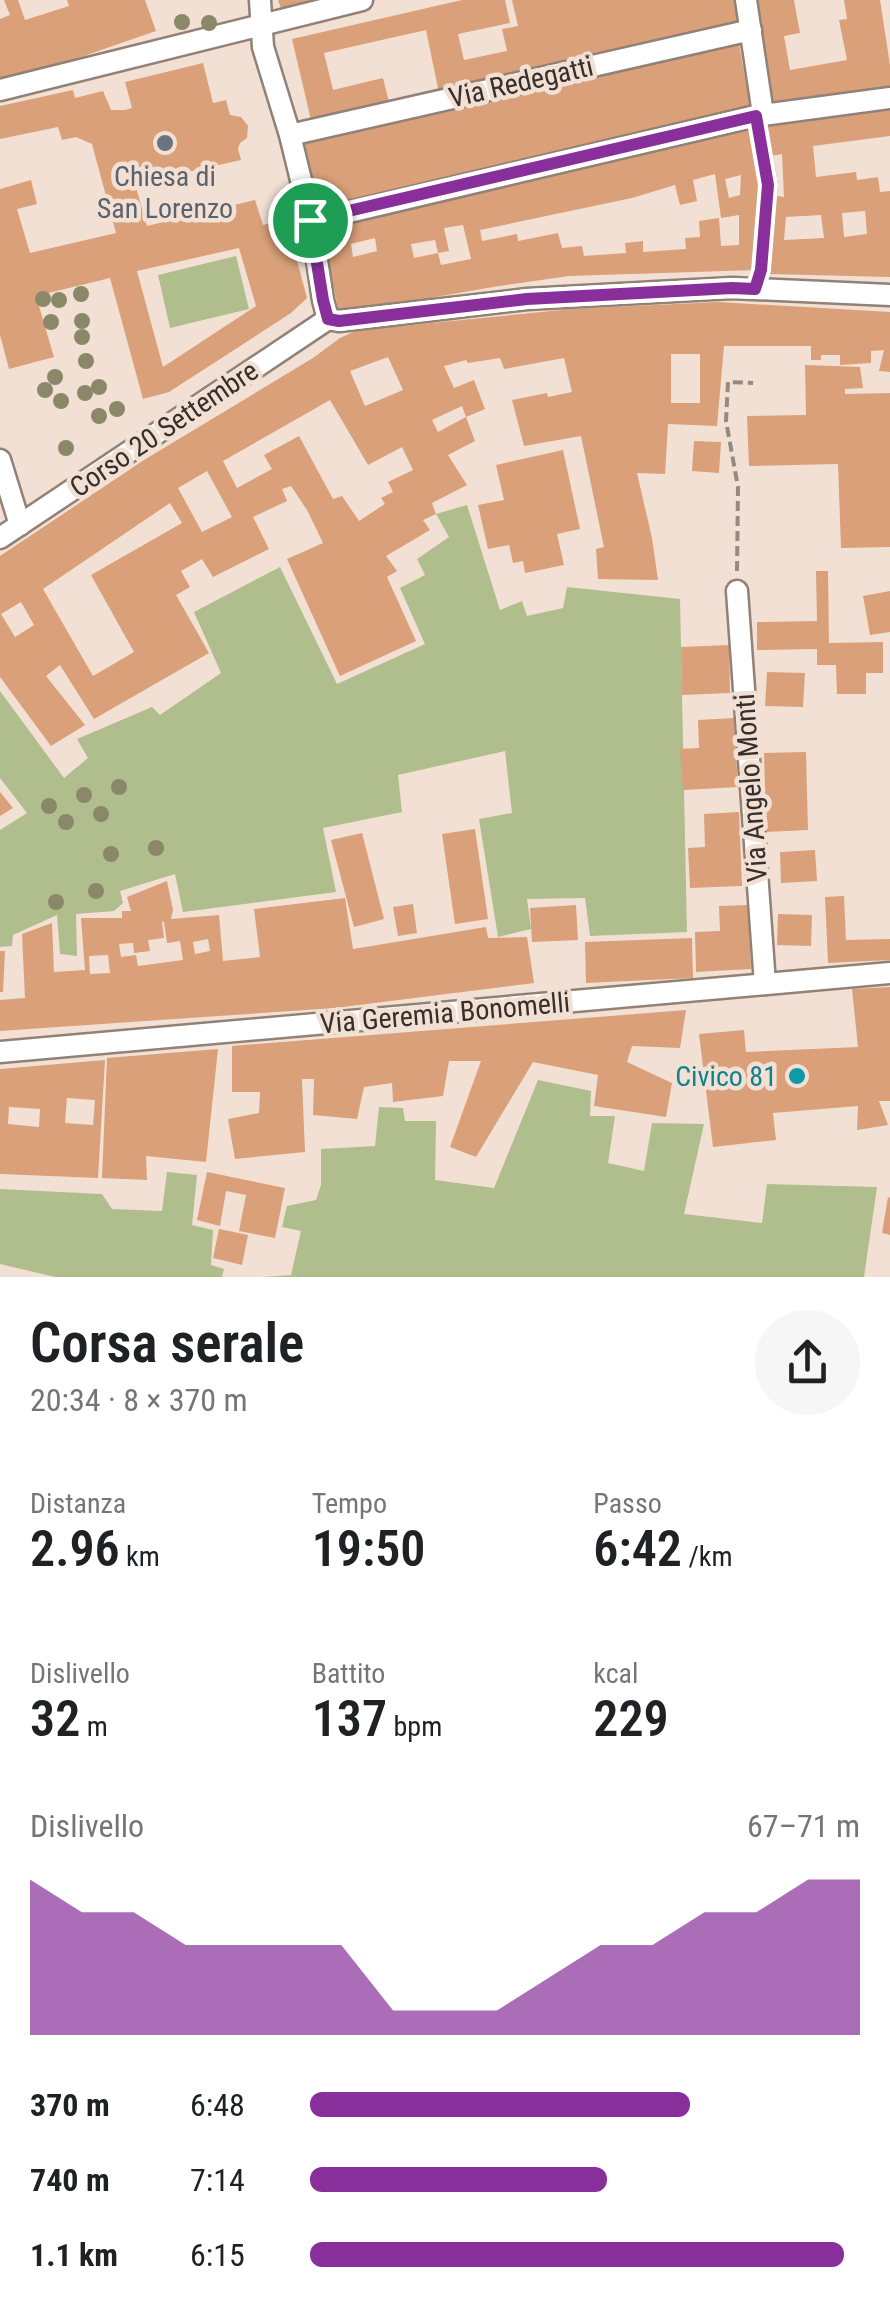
<!DOCTYPE html>
<html lang="it">
<head>
<meta charset="utf-8">
<style>
	body { margin:0; font-family:"Roboto Condensed",sans-serif; background:#f6f6f6; color:#202124; height:100vh; display:flex; flex-direction:column; font-size:38px; white-space:nowrap }
	* { box-sizing:border-box; margin:0 }
	p { font-size:32px; color:#757577 }
	.icon { flex:none; width:55px; height:55px; fill:none; stroke:currentColor; stroke-width:2; stroke-linecap:round; stroke-linejoin:round }
	.map { position:relative; height:1277px; overflow:hidden }
	.drawer { display:flex; flex-direction:column; background:#fff; flex:1 }
	.drawer>* { flex:none }
	.pin { position:absolute; display:grid; place-items:center; width:85px; height:85px; color:#fff; margin:-42px; border:5px solid #fff; border-radius:50%; box-shadow:0 2px 10px #0007 }
	.round { display:grid; place-items:center; flex:none; width:105px; height:105px; border-radius:52px; background:#f6f6f6 }
	.overview { display:flex; align-items:center; justify-content:space-between; height:170px; padding:0 30px }
	h1 { font-size:55px; font-weight:600; line-height:75px }
	.metrics { display:grid; grid-template-columns:repeat(3,1fr); gap:15px; height:170px; padding:10px 30px }
	.metrics div { display:grid; align-content:center }
	.metrics b { font-size:50px; font-weight:600 }
	.metrics small { font-size:28px; font-weight:400 }
	.metrics p { font-size:28px }
	.chart { height:280px; padding:20px 30px }
	.chart p { display:flex; justify-content:space-between }
	.chart svg { width:100%; height:180px; margin-top:10px; fill:#882f9b; opacity:.7 }
	ul { padding:0 30px; list-style:none; font-size:32px }
	li { display:grid; grid-template-columns:160px 120px 1fr; align-items:center; height:75px }
	li i { height:25px; border-radius:12px; background:#882f9b }
	.map>svg:first-child { display:block }
</style>
</head>
<body>
<div class="map">
<svg width="890" height="1277" viewBox="0 0 890 1277">
	<rect width="100%" height="100%" fill="#f3e0d4"/>
	<g fill="#b0bd8d">
		<polygon points="236,256 249,309 170,328 158,275"/>
		<polygon points="467,505 500,610 522,601 527,616 563,608 567,587 680,599 687,932 590,936 585,898 527,899 531,929 498,937 479,819 512,813 505,751 398,775 402,812 323,828 336,892 183,912 175,874 120,891 123,903 114,911 76,914 77,956 60,954 57,915 13,935 12,946 0,947 0,830 27,813 0,778 0,691 64,778 88,758 77,739 152,707 160,715 221,673 194,612 280,567 337,684 425,644 400,588 425,575 417,559 449,537 436,514"/>
		<polygon points="538,1080 591,1091 590,1116 615,1116 608,1163 644,1171 652,1123 704,1124 684,1214 762,1223 767,1184 877,1187 864,1277 263,1277 291,1275 301,1231 282,1227 287,1206 316,1200 321,1185 321,1149 375,1146 379,1107 403,1108 405,1121 436,1121 435,1180 494,1188"/>
		<polygon points="167,1172 197,1175 192,1225 213,1230 211,1265 224,1269 222,1277 55,1277 0,1264 0,1189 102,1194 112,1209 162,1211"/>
	</g>
	<g fill="#d9a079" fill-rule="evenodd">
		<polygon points="4,0 18,0 25,20 69,6 67,0 145,0 156,31 0,85 0,19 10,15"/>
		<polygon points="278,0 325,0 283,14"/>
		<polygon points="462,0 505,0 510,23 458,34 464,60 507,51 502,29 518,26 512,0 740,0 746,29 439,93 426,30 324,53 333,90 383,78 389,102 311,120 292,39"/>
		<polygon points="753,0 794,0 800,33 784,36 790,70 847,60 839,20 847,19 844,0 880,0 890,65 890,90 770,109"/>
		<polygon points="739,43 750,107 318,208 304,141"/>
		<path d="M203,63L213,103L226,100L230,115L241,117L248,126L247,138L240,143L238,149L241,160L135,184L147,226L255,200L263,225L286,219L307,298L291,313L169,392L143,399L110,278L36,296L54,357L9,369L0,335V189L31,180L37,204L17,209L30,253L116,233L92,144L76,137L62,140L58,127L0,139V106L73,90L75,98L103,91L111,110H125L132,108L125,82ZM239,248L256,306L163,367L137,271Z"/>
		<path d="M890,108V136L813,146L816,177L856,172L857,180L878,177L880,192L890,191V277L769,274L771,195L784,197L782,154L766,157L761,124ZM865,211L867,234L844,237L842,213ZM821,215L824,238L784,240L786,217Z"/>
		<path d="M753,126L760,170L756,270L569,276L493,287L339,314L321,224ZM715,174L721,218L739,215V245L721,246L719,218L699,221L700,237L685,238L686,249L643,252V241L625,243L626,253L584,256L582,246L562,248L558,233L518,241L517,234L482,241L480,230L632,198L675,185L680,205L697,201L693,180ZM741,175L740,195L729,198L725,179ZM463,225L471,259L441,265L438,253L449,251L444,228ZM375,238L377,251L353,257L351,244ZM435,240L438,253L414,258L411,244Z"/>
		<path d="M719,302L890,312V372L879,371L884,350L871,351V363L840,365V355H821V360H811V346H724L717,426L668,424L665,474L637,473L652,538L658,580L598,579L596,549L604,547L581,436L524,446L512,400L547,393L548,397L572,392L564,358L504,369L500,358L468,363L466,360L444,366L454,388L474,380L485,409L466,417L462,406L432,420L438,432L466,417L475,441L448,455L467,485L432,503L436,514L423,520L430,530L386,556L397,571L387,577L416,641L340,676L287,559L323,543L307,510L291,486L282,489L287,501L253,517L269,549L213,577L202,559L181,571L190,587L176,595L209,653L94,719L60,665L46,676L85,725L51,746L0,677V556L144,460L313,358L340,338L353,332L391,327L572,309ZM671,354H700V403H671ZM388,357L403,390L365,406L350,371ZM330,400L368,465L402,447L413,470L388,482L393,492L381,498L385,504L359,521L342,496L333,499L299,436L264,455L272,469L237,488L223,461ZM207,471L232,517L202,532L178,488ZM170,503L182,523L91,575L134,652L93,676L43,589ZM21,602L34,625L15,637L1,614Z"/>
		<polygon points="805,365 860,367 863,388 845,389 845,394 890,393 890,547 841,548 838,464 749,466 747,416 806,415"/>
		<polygon points="694,441 721,442 719,473 692,471"/>
		<polygon points="563,450 580,529 557,534 564,565 525,573 523,561 513,563 509,545 488,549 478,505 504,500 496,465"/>
		<polygon points="816,571 828,571 829,643 883,642 883,673 866,673 866,694 837,694 836,665 817,665 817,649 757,650 757,622 817,621"/>
		<polygon points="890,591 890,632 870,635 863,596"/>
		<polygon points="729,645 730,693 682,695 681,647"/>
		<polygon points="767,672 805,673 803,707 765,706"/>
		<polygon points="734,718 738,787 683,790 680,749 699,748 698,720"/>
		<polygon points="806,752 808,830 766,832 764,753"/>
		<polygon points="0,792 13,808 0,816"/>
		<polygon points="739,812 742,886 690,888 688,848 705,847 704,814"/>
		<polygon points="475,829 488,919 455,924 442,834"/>
		<polygon points="362,833 384,919 354,927 331,840"/>
		<polygon points="815,850 817,881 781,883 780,852"/>
		<path d="M167,881L173,910L171,919L219,915L223,961L260,957L254,909L345,898L353,949L486,927L488,938L527,937L534,983L335,1008L0,1031V1000L25,998L22,934L52,923L54,972L85,970L81,918H122V911H131L127,897ZM162,922H164L167,943L180,941L183,960L138,966L136,955L121,957L119,944L133,943L134,953L150,951L148,940L164,938ZM208,939L210,951L195,954L193,942ZM108,955L110,973L90,974L89,956Z"/>
		<polygon points="844,896 846,940 890,939 890,960 828,963 825,897"/>
		<polygon points="413,904 417,933 398,936 393,907"/>
		<polygon points="576,905 578,940 532,942 530,908"/>
		<polygon points="748,905 751,969 696,972 695,932 720,931 719,906"/>
		<polygon points="778,914 812,915 811,946 777,945"/>
		<polygon points="692,938 693,978 586,983 585,942"/>
		<polygon points="0,951 5,951 3,992 0,992"/>
		<polygon points="890,987 890,1101 879,1101 888,1125 857,1130 858,1106 773,1113 776,1140 713,1147 699,1034 744,1030 746,1052 858,1047 852,989"/>
		<polygon points="686,1010 680,1048 632,1046 627,1062 672,1083 666,1117 594,1106 598,1075 533,1062 476,1157 450,1147 481,1061 449,1061 443,1096 393,1102 392,1083 364,1087 357,1119 313,1115 314,1079 302,1079 305,1152 235,1159 228,1119 259,1113 260,1092 232,1092 232,1046"/>
		<polygon points="218,1049 206,1162 146,1156 147,1180 102,1178 107,1058"/>
		<path d="M105,1060L98,1178L0,1174V1069ZM67,1098L95,1100L93,1125L65,1123ZM9,1107L40,1109L39,1127L8,1124Z"/>
		<polygon points="207,1172 285,1188 275,1238 239,1231 246,1195 226,1191 220,1226 197,1220"/>
		<polygon points="888,1197 890,1198 890,1235 882,1233"/>
		<polygon points="219,1229 248,1235 242,1265 213,1258"/>
	</g>
	<g fill="none" stroke-linecap="round" stroke-linejoin="round">
		<defs>
			<polyline id="pedestrian" points="755,289 761,270 768,185 756,116"/>
			<g id="minor">
				<polyline points="260,0 263,47 290,135 311,221 323,300 328,319"/>
				<polyline points="746,0 763,114"/>
				<polyline points="0,90 362,0"/>
				<polyline points="290,135 751,30"/>
				<polyline points="311,221 756,116 890,98"/>
				<polyline points="328,319 339,321 527,299 732,288 890,295"/>
				<polyline points="0,460 20,525"/>
				<polyline points="0,538 328,319"/>
				<polyline points="737,591 765,984"/>
				<polyline points="0,1052 890,973"/>
			</g>
		</defs>
		<use href="#pedestrian" stroke="#918176" stroke-width="20"/>
		<use href="#minor" stroke="#918176" stroke-width="25"/>
		<polyline stroke="#968981" stroke-width="4" stroke-dasharray="10 5" stroke-linecap="butt" points="737,571 738,487 726,421 728,382 753,383"/>
		<use href="#pedestrian" stroke="#fff" stroke-width="15"/>
		<use href="#minor" stroke="#fff" stroke-width="20"/>
	</g>
	<g fill="#8b8869">
		<circle cx="182" cy="22" r="8"/>
		<circle cx="209" cy="23" r="8"/>
		<circle cx="81" cy="294" r="8"/>
		<circle cx="43" cy="299" r="8"/>
		<circle cx="59" cy="300" r="8"/>
		<circle cx="82" cy="321" r="8"/>
		<circle cx="51" cy="322" r="8"/>
		<circle cx="82" cy="337" r="8"/>
		<circle cx="86" cy="361" r="8"/>
		<circle cx="55" cy="377" r="8"/>
		<circle cx="99" cy="387" r="8"/>
		<circle cx="45" cy="390" r="8"/>
		<circle cx="85" cy="393" r="8"/>
		<circle cx="61" cy="401" r="8"/>
		<circle cx="117" cy="409" r="8"/>
		<circle cx="99" cy="416" r="8"/>
		<circle cx="66" cy="448" r="8"/>
		<circle cx="119" cy="787" r="8"/>
		<circle cx="84" cy="795" r="8"/>
		<circle cx="49" cy="806" r="8"/>
		<circle cx="101" cy="814" r="8"/>
		<circle cx="66" cy="822" r="8"/>
		<circle cx="156" cy="848" r="8"/>
		<circle cx="111" cy="854" r="8"/>
		<circle cx="96" cy="891" r="8"/>
		<circle cx="56" cy="902" r="8"/>
	</g>
	<g fill="none" stroke-linecap="round" stroke-linejoin="round">
		<defs>
			<polygon id="route" points="756,116 768,185 761,270 755,289 732,288 527,299 339,321 328,319 323,300 310,220"/>
		</defs>
		<use href="#route" stroke="#fff" stroke-width="20"/>
		<use href="#route" stroke="#882f9b" stroke-width="12"/>
	</g>
	<circle fill="#6b7280" stroke="#f3e0d4" stroke-width="4" cx="165" cy="143" r="10"/>
	<circle fill="#0f9aa8" stroke="#f3e0d4" stroke-width="4" cx="797" cy="1076" r="10"/>
	<g text-anchor="middle" dominant-baseline="central" stroke-width="9" stroke-linejoin="round" paint-order="stroke">
		<g font-size="28" fill="#362f2b" stroke="#f3e0d4">
			<text transform="translate(521 82) rotate(-13)">Via Redegatti</text>
			<text transform="translate(164 429) rotate(-34)">Corso 20 Settembre</text>
			<text transform="translate(751 788) rotate(-94)">Via Angelo Monti</text>
			<text transform="translate(445 1013) rotate(-5)">Via Geremia Bonomelli</text>
		</g>
		<g font-size="28" fill="#5b616d" stroke="#f3e0d4">
			<text x="165" y="176">Chiesa di<tspan x="165" dy="32">San Lorenzo</tspan></text>
		</g>
		<g font-size="28" fill="#0d838f" stroke="#f3e0d4" text-anchor="end">
			<text x="777" y="1076">Civico 81</text>
		</g>
	</g>
</svg>
<div class="pin" style="left:310px;top:220px;background:#1e9e55"><svg class="icon" aria-label="arrive" viewBox="0 0 24 24"><path d="M6 21V4h12l-3 4 3 4H6"/></svg></div>
</div>
<section class="drawer">
<div class="overview"><div><h1>Corsa serale</h1><p>20:34 · 8 × 370 m</p></div><a class="round"><svg class="icon" aria-label="share" viewBox="0 0 24 24"><path d="M12 15V3M7 8l5-5 5 5M5 13v7h14v-7"/></svg></a></div>
<div class="metrics">
<div><p>Distanza</p><b>2.96<small> km</small></b></div>
<div><p>Tempo</p><b>19:50</b></div>
<div><p>Passo</p><b>6:42<small> /km</small></b></div>
</div>
<div class="metrics">
<div><p>Dislivello</p><b>32<small> m</small></b></div>
<div><p>Battito</p><b>137<small> bpm</small></b></div>
<div><p>kcal</p><b>229</b></div>
</div>
<div class="chart"><p><span>Dislivello</span>67–71 m</p>
<svg viewBox="0 0 160 44" preserveAspectRatio="none"><path d="M0 44V6L10 14L20 14L30 22L40 22L50 22L60 22L70 38L80 38L90 38L100 30L110 22L120 22L130 14L140 14L150 6L160 6V44z"/></svg>
</div>
<ul>
<li><b>370 m</b>6:48<i style="width:69%"></i></li>
<li><b>740 m</b>7:14<i style="width:54%"></i></li>
<li><b>1.1 km</b>6:15<i style="width:97%"></i></li>
</ul>
</section>
</body>
</html>
